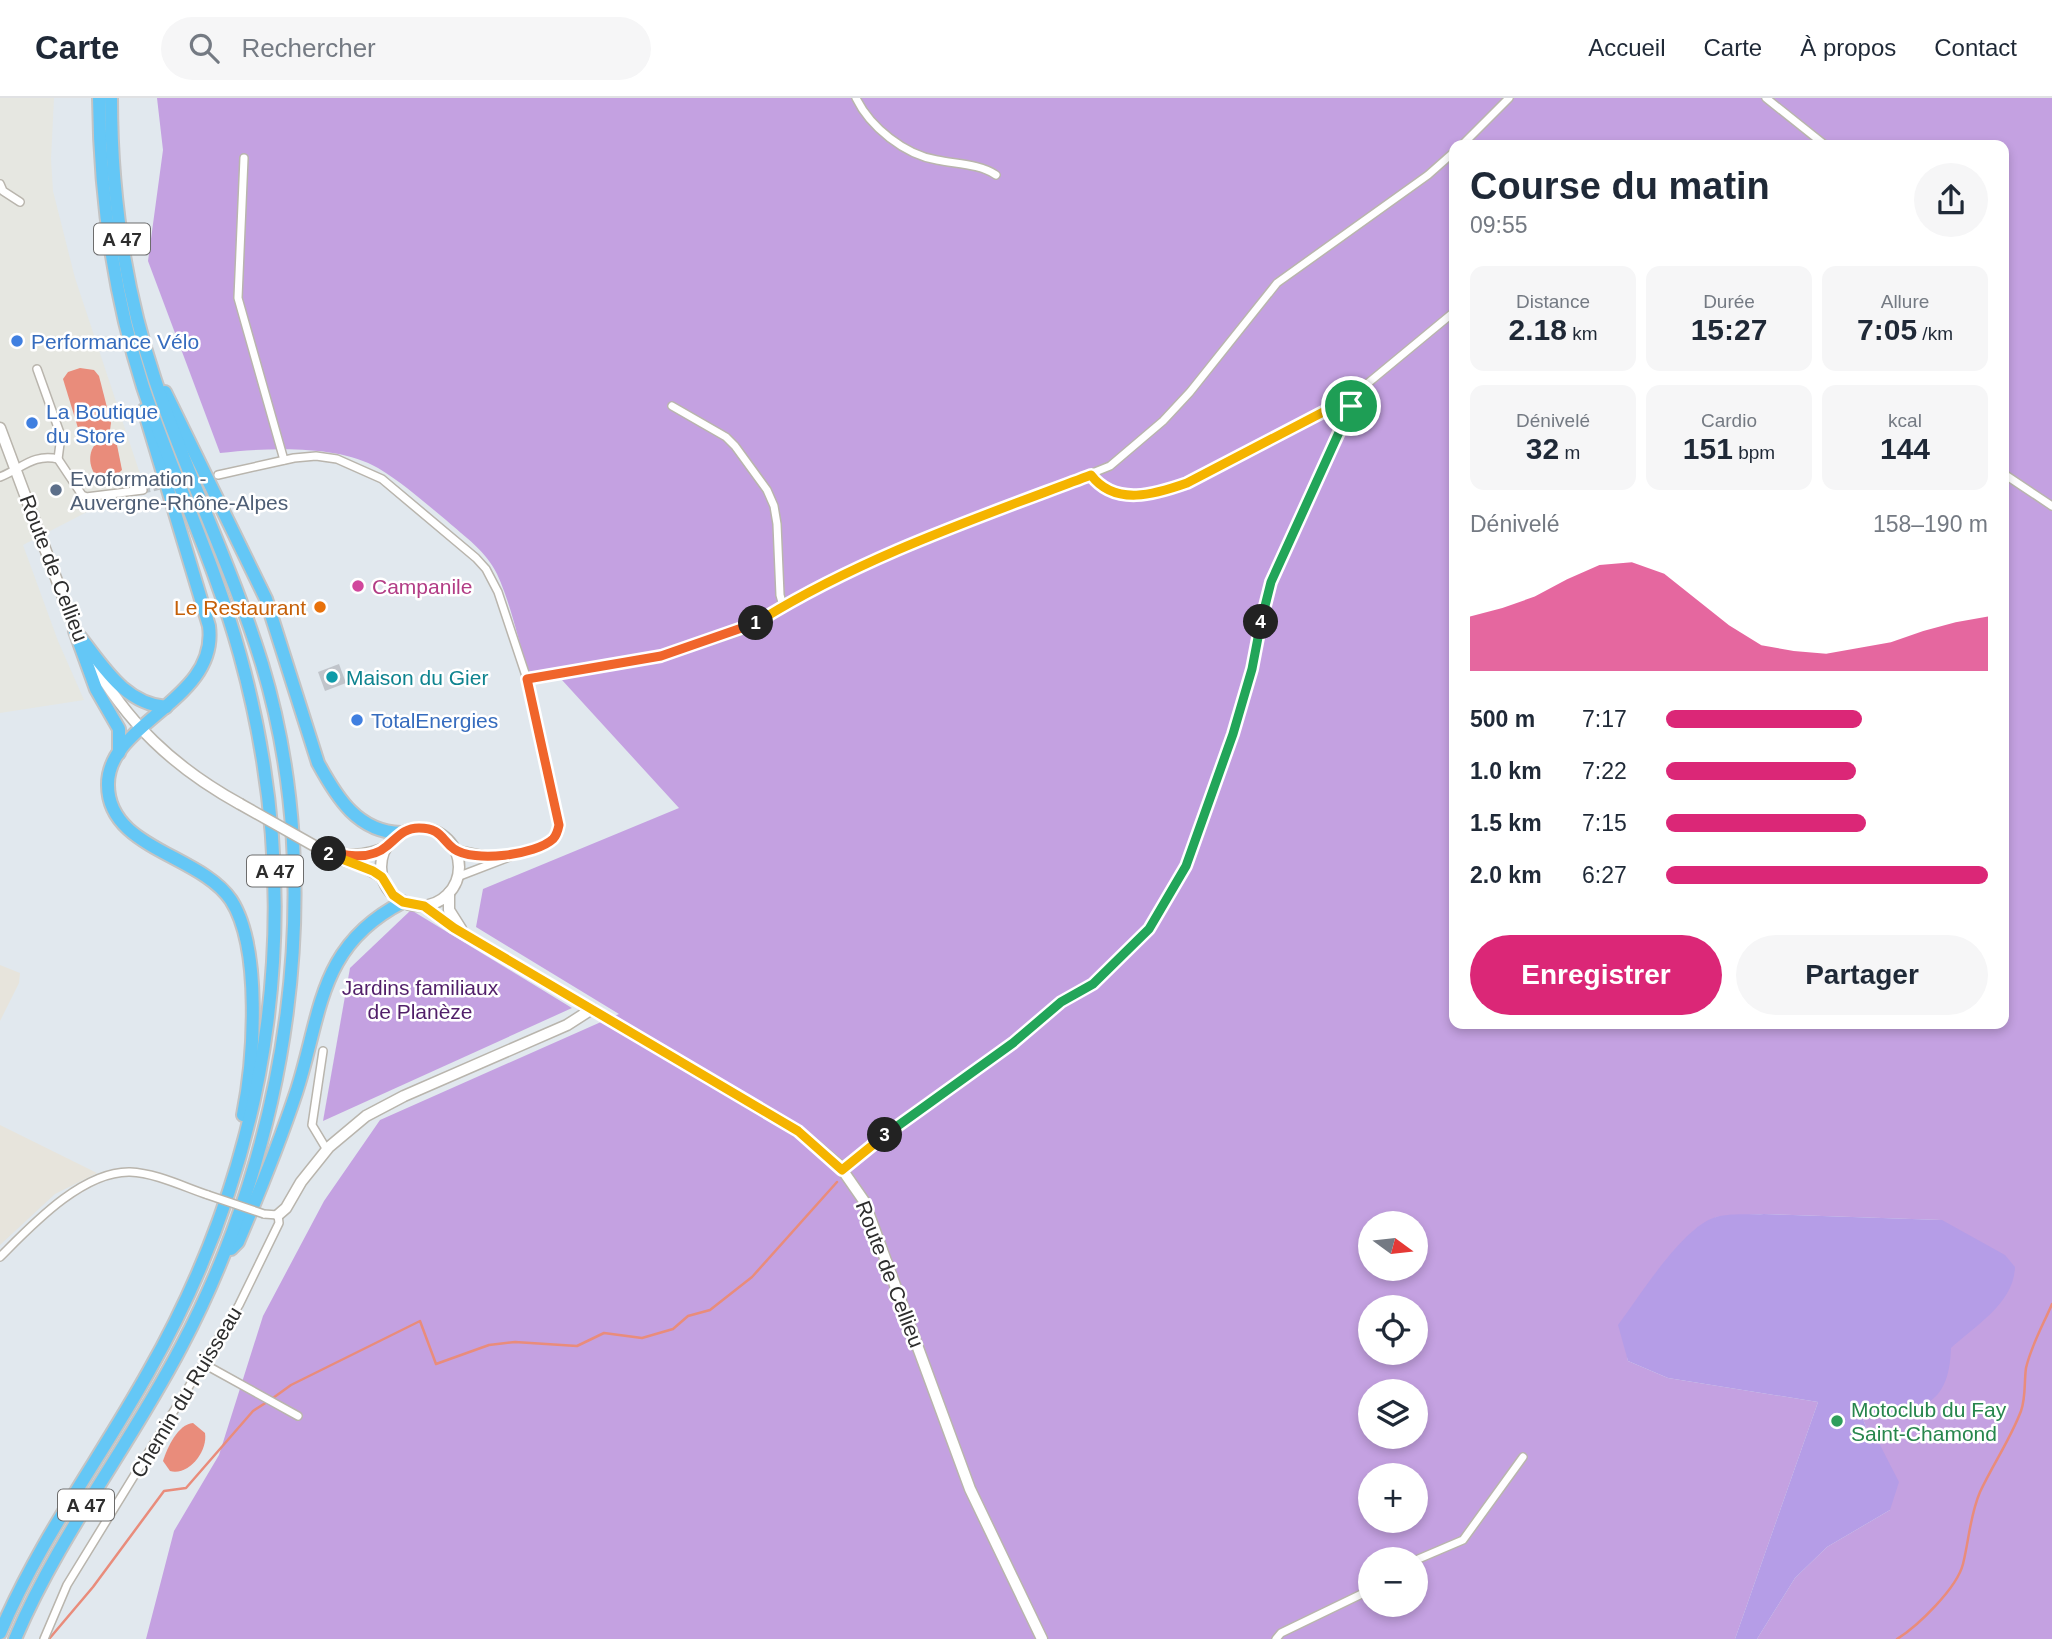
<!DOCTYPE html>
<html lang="fr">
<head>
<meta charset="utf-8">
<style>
	body { margin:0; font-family:Arial,sans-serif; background:#f6f6f7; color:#1f2937; height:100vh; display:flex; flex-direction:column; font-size:26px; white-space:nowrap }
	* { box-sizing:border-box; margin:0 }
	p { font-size:23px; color:#747a83 }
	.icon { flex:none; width:38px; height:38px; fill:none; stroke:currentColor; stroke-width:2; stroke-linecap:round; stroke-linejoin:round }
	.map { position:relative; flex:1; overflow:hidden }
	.sheet { position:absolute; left:1449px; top:42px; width:560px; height:889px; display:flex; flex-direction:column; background:#fff; border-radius:14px; box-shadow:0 4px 10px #0003 }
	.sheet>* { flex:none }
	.needle { width:46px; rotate:105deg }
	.buttons { position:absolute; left:1358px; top:1113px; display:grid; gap:14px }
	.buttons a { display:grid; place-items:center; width:70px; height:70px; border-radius:50%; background:#fff; box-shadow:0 4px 10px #0003; font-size:35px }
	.pin { position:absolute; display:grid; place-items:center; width:60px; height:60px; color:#fff; margin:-30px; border:4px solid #fff; border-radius:50%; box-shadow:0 2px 7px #0007 }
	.km { position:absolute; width:35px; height:35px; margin:-18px; border-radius:50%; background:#222; color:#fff; font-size:19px; line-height:35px; text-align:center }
	.round { display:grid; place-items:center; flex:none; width:74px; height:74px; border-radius:37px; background:#f6f6f7 }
	.summary { display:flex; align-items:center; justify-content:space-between; height:119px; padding:0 21px }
	h1 { font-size:38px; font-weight:700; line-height:52px }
	.figures { display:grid; grid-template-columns:repeat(3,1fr); gap:10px; height:119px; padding:7px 21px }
	.figures div { display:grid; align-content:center; border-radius:14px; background:#f6f6f7; text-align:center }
	.figures b { font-size:30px; font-weight:700 }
	.figures small { font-size:19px; font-weight:400 }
	.figures p { font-size:19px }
	.chart { height:196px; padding:14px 21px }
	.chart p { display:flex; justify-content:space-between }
	.chart svg { width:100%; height:126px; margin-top:7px; fill:#db2777; opacity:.7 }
	.primary-button { display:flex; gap:14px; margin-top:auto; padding:14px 21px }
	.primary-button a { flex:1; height:80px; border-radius:42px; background:#db2777; color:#fff; font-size:28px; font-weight:700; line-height:80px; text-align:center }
	.primary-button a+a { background:#f6f6f7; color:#1f2937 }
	ul { padding:0 21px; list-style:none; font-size:23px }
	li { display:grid; grid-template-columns:112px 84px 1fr; align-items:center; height:52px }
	li i { height:18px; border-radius:9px; background:#db2777 }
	header { display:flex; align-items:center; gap:42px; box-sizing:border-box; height:98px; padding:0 35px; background:#fff; border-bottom:2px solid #e0e1e3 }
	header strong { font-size:33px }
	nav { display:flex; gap:38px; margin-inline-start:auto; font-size:24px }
	.search { width:490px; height:63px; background:#f6f6f7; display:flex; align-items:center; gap:18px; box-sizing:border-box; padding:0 24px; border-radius:38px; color:#747a83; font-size:26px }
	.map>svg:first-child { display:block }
</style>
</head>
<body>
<header>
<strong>Carte</strong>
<div class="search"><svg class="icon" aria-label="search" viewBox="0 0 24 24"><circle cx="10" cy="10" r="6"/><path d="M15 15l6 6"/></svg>Rechercher</div>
<nav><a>Accueil</a><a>Carte</a><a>À propos</a><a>Contact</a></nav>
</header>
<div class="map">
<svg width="2052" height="1541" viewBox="0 0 2052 1541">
	<rect width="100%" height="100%" fill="#e1e8ee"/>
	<polygon fill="#e6e7e1" points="0,0 54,0 51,61 53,93 75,180 143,385 23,447 58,543 84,602 0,615"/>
	<g fill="#e7e4dc">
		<polygon points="0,867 20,875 19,885 0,923"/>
		<polygon points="0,1027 97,1075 55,1096 0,1147"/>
	</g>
	<g fill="#c4a1e1" fill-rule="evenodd">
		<path d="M157,0H2052V1541H1757L1795,1480L1827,1449L1890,1412L1879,1345L1867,1332L1861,1315L1941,1122L1764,1116L1716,1119L1622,1230L1628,1263L1668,1280L1818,1304L1735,1541H146L174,1433L219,1357L263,1218L324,1103L380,1022L619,916L476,829L483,791L679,710L562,582L528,573C518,542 511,506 497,476C486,453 465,439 446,422C424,404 403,385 378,370C337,346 266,350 220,355L148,163L163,52ZM1454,47H2004V926H1454ZM1370,1125H1416V1171H1370ZM1370,1209H1416V1255H1370ZM1370,1293H1416V1339H1370ZM1370,1377H1416V1423H1370ZM1370,1461H1416V1507H1370Z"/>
		<polygon points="411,812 572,910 323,1023 350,870"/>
	</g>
	<path fill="#b59de7" d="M1764,1116L1942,1122L2005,1157L2015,1169C2014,1205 1976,1227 1951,1250C1949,1316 1913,1312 1861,1315L1867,1332L1879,1345L1899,1384L1890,1412L1827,1449L1795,1480L1757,1541H1735L1818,1304L1668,1280L1628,1263L1618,1227C1639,1199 1683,1128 1716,1119C1730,1115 1749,1117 1764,1116Z"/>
	<g fill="#e98c7b">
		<polygon points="80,270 94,272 99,278 111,325 110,332 96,338 87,338 78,330 63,281 68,274"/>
		<path d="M105,342L117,347L122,372L113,380L100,382C90,374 87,358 94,348Z"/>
		<path d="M193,1325L205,1335C208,1353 189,1378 170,1373L163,1363C167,1350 178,1326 193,1325Z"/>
	</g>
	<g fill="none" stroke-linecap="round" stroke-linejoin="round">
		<g stroke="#e98c7b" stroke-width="2.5">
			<polyline points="273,1300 291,1287 420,1223 436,1266 489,1247 515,1244 577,1248 604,1235 642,1240 673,1231 688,1218 710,1212 752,1179 837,1084"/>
			<polyline points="49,1541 93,1489 164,1393 186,1390 253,1313 267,1304"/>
			<path d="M1897,1541C1918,1528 1957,1490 1963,1466C1969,1442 1970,1417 1980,1394C1993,1366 2010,1342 2021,1313C2026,1299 2024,1284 2026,1270C2031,1248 2043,1227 2052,1206"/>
		</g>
	</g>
	<polygon fill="#c0c4ca" points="339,566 346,585 325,593 318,574"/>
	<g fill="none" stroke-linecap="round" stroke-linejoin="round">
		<polyline stroke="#bdc3c7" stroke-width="7" stroke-dasharray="7 3.5" stroke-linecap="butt" points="143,392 170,386"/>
		<defs>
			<g id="street">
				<path d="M856,0C870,29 905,57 937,62C956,66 980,66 996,77"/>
				<polyline points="1766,0 1825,47"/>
				<polyline points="1462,47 1509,0"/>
				<polyline points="244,60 238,200 284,362"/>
				<polyline points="0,86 3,93 20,104"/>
				<polyline points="37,271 61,338 58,361"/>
				<polyline points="672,308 726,339 735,348 767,392 774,408 777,426 780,497 783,508"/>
				<polyline points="2004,376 2052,408"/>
				<polyline points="218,377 294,360 316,358 337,361 382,381 476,460 486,471 498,494 527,581 559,727 553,741 546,745 457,779"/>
				<path d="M1091,377C1115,409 1156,396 1187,385L1350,300L1454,214"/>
				<path d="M0,379C21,371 34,355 58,361L82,397L86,399L143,392"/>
				<polyline points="527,581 661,558 749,530 783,508 879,461 1110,368 1163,323 1190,294 1277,185 1428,77 1454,54"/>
				<polyline points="454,751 489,758 512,756"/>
				<polyline points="323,953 312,1027 327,1052"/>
				<polyline points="842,1071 915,1013 1013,945 1061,903 1093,886 1149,831 1187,768 1233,636 1252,571 1263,513 1271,484 1338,340 1351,308 1350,300"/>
				<path d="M0,1159C31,1128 82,1073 130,1074C156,1075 184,1089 208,1097"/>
				<polyline points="204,1266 298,1318"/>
				<polyline points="1416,1462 1463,1442 1523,1359"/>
				<polyline points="44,1541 67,1487 239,1207 279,1125 278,1117 264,1116"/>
				<polyline points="1276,1541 1281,1535 1370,1492"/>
			</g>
			<g id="secondary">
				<polyline points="0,330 78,539"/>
				<path d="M89,558C127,625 173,669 240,706"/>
				<circle cx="420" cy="769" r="39"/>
				<path d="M320,751C346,758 362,760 387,749"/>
				<polyline points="340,761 364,769 382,779"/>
				<polyline points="449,795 449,812 461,831"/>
				<polyline points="423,808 454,830 798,1033 839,1067 864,1103 970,1391 1042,1541"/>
				<polyline points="278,1117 286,1110 301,1084 329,1049 366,1018 404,998 567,927 592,911"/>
			</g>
			<g id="highway">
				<path d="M165,294L266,501L318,665C337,700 358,734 401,735"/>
				<path d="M144,312L209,528C219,603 107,624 108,687C108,751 200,756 231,802C262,850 254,962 243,1017"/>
				<polyline points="75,533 96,591 119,631 119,655"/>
				<path d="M80,539C104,569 124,605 166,609"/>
				<path d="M231,1151L238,1144C259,1095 279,1046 296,995C322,916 317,848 403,804"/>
				<path d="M0,1535C39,1442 100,1361 149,1273C275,1051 308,804 240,557C215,465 173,379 143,289C113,195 100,98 99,0"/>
				<path d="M15,1541C59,1437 129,1349 181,1249C288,1047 329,788 262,566C232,469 187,378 155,282C125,192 111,95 111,0"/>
			</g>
		</defs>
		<use href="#street" stroke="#b9b5ad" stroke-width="10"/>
		<use href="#secondary" stroke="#b9b5ad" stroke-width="13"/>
		<use href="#highway" stroke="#c4c4c4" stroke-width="16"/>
		<use href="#street" stroke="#fff" stroke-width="7"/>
		<use href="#secondary" stroke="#fff" stroke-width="10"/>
		<use href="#highway" stroke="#64c7f6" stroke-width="12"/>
		<defs>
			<polyline id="street-bridge" points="208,1097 264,1116"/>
			<polyline id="secondary-bridge" points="240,706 320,751"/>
		</defs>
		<use href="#street-bridge" stroke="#b9b5ad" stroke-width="10" stroke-linecap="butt"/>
		<use href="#secondary-bridge" stroke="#b9b5ad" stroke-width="13" stroke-linecap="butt"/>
		<use href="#street-bridge" stroke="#fff" stroke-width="7"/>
		<use href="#secondary-bridge" stroke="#fff" stroke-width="10"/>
	</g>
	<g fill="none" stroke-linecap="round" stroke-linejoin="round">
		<defs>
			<path id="split-1" d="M756,525C859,460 977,420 1091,377C1115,409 1156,396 1187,385L1350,300L1351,308"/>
			<path id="split-2" d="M329,756L320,751C342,757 369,764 387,748C398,739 404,730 419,730C441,730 441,741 454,751C474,765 536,757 553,741C557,737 558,732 559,727L527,581L661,558L756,525"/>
			<polyline id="split-3" points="329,756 373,773 382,779 393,797 403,804 424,808 454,830 798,1033 842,1072 885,1037"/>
			<polyline id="split-4" points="885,1037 1013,945 1061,904 1093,886 1149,831 1186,768 1233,636 1252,571 1261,524"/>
			<polyline id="split-5" points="1261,524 1271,484 1351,308"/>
		</defs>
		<use href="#split-1" stroke="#fff" stroke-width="14"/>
		<use href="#split-2" stroke="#fff" stroke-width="14"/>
		<use href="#split-3" stroke="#fff" stroke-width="14"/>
		<use href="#split-4" stroke="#fff" stroke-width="14"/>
		<use href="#split-5" stroke="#fff" stroke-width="14"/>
		<use href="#split-1" stroke="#f5b400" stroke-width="9"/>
		<use href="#split-2" stroke="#f0652b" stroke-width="9"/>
		<use href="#split-3" stroke="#f5b400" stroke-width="9"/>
		<use href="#split-4" stroke="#22a559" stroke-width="9"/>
		<use href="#split-5" stroke="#22a559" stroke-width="9"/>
	</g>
	<g fill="#3f7fe0" stroke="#fff" stroke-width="2.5">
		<circle cx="17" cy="243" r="7"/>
		<circle cx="32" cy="325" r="7"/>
		<circle cx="357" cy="622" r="7"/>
	</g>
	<circle fill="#5c6f8a" stroke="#fff" stroke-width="2.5" cx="56" cy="392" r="7"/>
	<circle fill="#d1479c" stroke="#fff" stroke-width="2.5" cx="358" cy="488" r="7"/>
	<circle fill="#e8710a" stroke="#fff" stroke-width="2.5" cx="320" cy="509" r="7"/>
	<circle fill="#0f9aa8" stroke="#fff" stroke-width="2.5" cx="332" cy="579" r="7"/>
	<circle fill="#2e9e5b" stroke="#fff" stroke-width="2.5" cx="1837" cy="1323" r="7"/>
	<g text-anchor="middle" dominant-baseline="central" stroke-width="5" stroke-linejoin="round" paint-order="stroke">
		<g fill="#fff" stroke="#6c6c6c" stroke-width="2">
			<rect x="94" y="125.5" width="56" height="31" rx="5"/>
			<rect x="247" y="757.5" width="56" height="31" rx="5"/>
			<rect x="58" y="1391.5" width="56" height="31" rx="5"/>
		</g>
		<g font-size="19" font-weight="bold" fill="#2d2d2d">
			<text x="122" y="141">A 47</text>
			<text x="275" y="773">A 47</text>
			<text x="86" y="1407">A 47</text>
		</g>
		<g font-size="21" fill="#366cbe" stroke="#fff" text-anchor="start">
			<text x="31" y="243">Performance Vélo</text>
			<text x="46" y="313">La Boutique<tspan x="46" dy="24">du Store</tspan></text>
			<text x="371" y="622">TotalEnergies</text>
		</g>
		<g font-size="21" fill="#4e5e75" stroke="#fff" text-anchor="start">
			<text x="70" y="380">Evoformation -<tspan x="70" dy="24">Auvergne-Rhône-Alpes</tspan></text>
		</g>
		<g font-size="21" fill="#2d2d2d" stroke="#fff">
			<text transform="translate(54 470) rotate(69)">Route de Cellieu</text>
			<text transform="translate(890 1176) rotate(69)">Route de Cellieu</text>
			<text transform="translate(186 1294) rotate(-59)">Chemin du Ruisseau</text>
		</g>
		<g font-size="21" fill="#b23c85" stroke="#fff" text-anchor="start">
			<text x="372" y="488">Campanile</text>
		</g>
		<g font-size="21" fill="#c56008" stroke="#fff" text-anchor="end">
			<text x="306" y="509">Le Restaurant</text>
		</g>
		<g font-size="21" fill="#0d838f" stroke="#fff" text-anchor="start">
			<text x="346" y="579">Maison du Gier</text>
		</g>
		<g font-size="21" fill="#511f69" stroke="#fff">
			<text x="420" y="889">Jardins familiaux<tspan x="420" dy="24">de Planèze</tspan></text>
		</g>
		<g font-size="21" fill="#27864d" stroke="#fff" text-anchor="start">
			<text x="1851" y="1311">Motoclub du Fay<tspan x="1851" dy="24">Saint-Chamond</tspan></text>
		</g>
	</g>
</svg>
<div class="buttons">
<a><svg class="needle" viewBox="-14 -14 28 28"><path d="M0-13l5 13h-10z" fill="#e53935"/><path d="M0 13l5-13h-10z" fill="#747a83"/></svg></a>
<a><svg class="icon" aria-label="locate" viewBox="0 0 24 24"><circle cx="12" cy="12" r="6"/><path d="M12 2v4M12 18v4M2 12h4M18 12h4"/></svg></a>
<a><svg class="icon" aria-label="layers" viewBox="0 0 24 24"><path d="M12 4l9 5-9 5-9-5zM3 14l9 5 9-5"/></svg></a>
<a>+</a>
<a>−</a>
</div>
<div class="pin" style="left:1351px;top:308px;background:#1e9e55"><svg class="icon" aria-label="arrive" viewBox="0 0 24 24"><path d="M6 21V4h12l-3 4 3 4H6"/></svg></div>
<b class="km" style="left:756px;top:525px">1</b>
<b class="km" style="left:329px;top:756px">2</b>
<b class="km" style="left:885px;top:1037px">3</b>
<b class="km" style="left:1261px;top:524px">4</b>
<section class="sheet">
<div class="summary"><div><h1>Course du matin</h1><p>09:55</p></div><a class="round"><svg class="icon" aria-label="share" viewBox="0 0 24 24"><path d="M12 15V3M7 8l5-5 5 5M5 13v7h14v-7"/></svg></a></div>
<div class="figures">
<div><p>Distance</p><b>2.18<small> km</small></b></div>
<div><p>Durée</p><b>15:27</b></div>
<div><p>Allure</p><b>7:05<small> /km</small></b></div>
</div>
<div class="figures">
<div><p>Dénivelé</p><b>32<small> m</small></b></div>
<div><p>Cardio</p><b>151<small> bpm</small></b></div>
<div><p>kcal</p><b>144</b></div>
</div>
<div class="chart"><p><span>Dénivelé</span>158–190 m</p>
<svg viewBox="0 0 160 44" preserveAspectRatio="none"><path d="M0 44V25L10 22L20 18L30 12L40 7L50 6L60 10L70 19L80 28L90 35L100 37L110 38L120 36L130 34L140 30L150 27L160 25V44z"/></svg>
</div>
<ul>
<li><b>500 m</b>7:17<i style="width:61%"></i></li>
<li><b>1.0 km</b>7:22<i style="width:59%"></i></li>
<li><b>1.5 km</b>7:15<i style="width:62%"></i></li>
<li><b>2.0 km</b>6:27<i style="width:100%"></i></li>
</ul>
<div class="primary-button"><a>Enregistrer</a><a>Partager</a></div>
</section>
</div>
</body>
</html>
